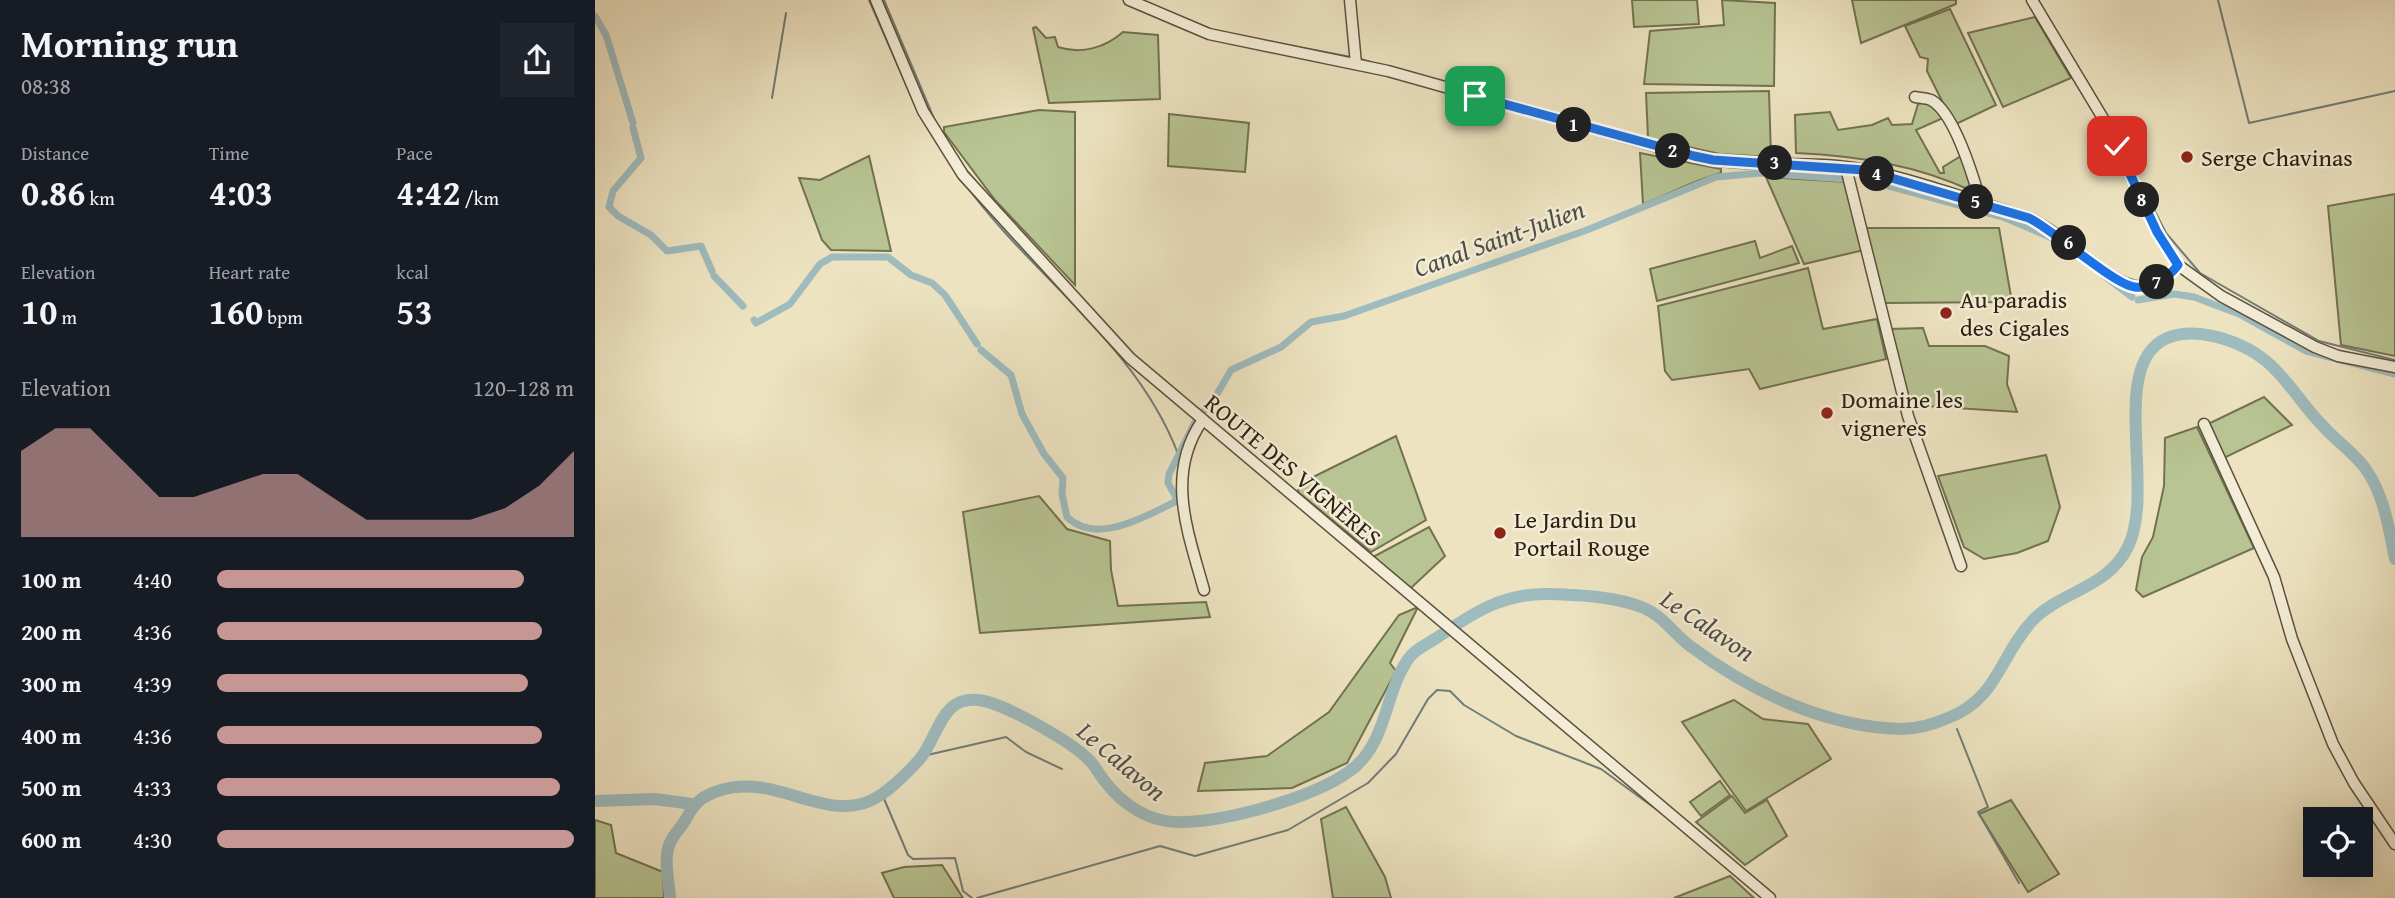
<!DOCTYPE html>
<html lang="en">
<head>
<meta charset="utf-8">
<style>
	body { margin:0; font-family:"Gentium Book Plus",serif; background:#20242c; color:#f1f3f6; height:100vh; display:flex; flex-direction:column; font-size:26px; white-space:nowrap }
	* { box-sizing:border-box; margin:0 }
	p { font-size:23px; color:#9ea1a6 }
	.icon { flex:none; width:38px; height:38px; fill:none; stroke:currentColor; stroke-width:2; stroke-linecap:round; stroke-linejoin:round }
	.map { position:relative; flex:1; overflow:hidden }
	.side { display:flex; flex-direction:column; background:#171b24; width:595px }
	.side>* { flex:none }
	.buttons { position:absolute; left:1708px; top:807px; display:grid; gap:14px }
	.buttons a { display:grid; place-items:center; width:70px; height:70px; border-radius:0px; background:#171b24; box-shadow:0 7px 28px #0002; font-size:35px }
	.pin { position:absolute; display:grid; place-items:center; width:60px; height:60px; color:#fff; margin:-30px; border-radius:14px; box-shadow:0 4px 10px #0006 }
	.km { position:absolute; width:35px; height:35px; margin:-18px; border-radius:50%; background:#222; color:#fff; font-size:19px; line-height:35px; text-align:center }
	.round { display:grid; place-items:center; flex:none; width:74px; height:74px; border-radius:0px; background:#20242c }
	.head { display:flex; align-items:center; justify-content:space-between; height:119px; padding:0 21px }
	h1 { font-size:38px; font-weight:800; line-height:52px }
	.figures { display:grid; grid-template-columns:repeat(3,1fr); gap:10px; height:119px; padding:7px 21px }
	.figures div { display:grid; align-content:center }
	.figures b { font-size:35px; font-weight:800 }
	.figures small { font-size:19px; font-weight:400 }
	.figures p { font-size:19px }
	.chart { height:196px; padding:14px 21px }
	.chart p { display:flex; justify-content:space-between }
	.chart svg { width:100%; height:126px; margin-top:7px; fill:#c59692; opacity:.7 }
	ul { padding:0 21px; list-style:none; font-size:23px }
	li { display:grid; grid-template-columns:112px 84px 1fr; align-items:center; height:52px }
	li i { height:18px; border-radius:9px; background:#c59692 }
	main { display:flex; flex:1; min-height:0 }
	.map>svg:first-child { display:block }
</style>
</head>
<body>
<main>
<section class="side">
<div class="head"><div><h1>Morning run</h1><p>08:38</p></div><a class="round"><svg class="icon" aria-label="share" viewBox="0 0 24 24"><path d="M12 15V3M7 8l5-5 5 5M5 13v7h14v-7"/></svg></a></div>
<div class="figures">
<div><p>Distance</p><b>0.86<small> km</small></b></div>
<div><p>Time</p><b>4:03</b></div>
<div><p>Pace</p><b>4:42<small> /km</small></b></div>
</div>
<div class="figures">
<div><p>Elevation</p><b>10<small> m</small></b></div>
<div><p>Heart rate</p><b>160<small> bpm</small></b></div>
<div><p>kcal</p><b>53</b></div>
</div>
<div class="chart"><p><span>Elevation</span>120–128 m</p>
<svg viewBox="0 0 160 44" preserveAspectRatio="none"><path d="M0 44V14L10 6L20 6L30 18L40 30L50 30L60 26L70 22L80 22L90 30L100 38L110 38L120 38L130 38L140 34L150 26L160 14V44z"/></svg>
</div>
<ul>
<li><b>100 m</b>4:40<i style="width:86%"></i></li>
<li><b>200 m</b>4:36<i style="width:91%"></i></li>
<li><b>300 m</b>4:39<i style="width:87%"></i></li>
<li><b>400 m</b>4:36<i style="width:91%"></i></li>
<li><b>500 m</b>4:33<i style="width:96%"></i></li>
<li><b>600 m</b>4:30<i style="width:100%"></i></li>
</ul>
</section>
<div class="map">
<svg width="1800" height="898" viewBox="0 0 1800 898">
	<rect width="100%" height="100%" fill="#ede3c1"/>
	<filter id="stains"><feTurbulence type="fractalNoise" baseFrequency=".00286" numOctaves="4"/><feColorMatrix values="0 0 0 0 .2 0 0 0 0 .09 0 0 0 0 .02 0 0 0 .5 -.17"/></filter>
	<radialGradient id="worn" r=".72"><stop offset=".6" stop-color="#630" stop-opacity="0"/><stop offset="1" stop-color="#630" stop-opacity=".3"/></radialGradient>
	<g fill="#b8c493" stroke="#727251" stroke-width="2">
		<polygon points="1037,0 1102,0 1104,24 1039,27"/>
		<polygon points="1127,0 1180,3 1179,86 1049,84 1055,31 1129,25"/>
		<polygon points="1257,0 1361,0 1361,4 1266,43"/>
		<polygon points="1355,9 1401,105 1359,125 1332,71 1333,59 1325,57 1310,26"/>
		<polygon points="1440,17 1476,78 1408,107 1373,33"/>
		<path d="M441,27L451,38L460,37L463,47C487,55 511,47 528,32L563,35L565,99L454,103L438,28Z"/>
		<polygon points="1174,91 1176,157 1125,154 1053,138 1051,93"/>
		<path d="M1329,102L1340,107L1348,118L1321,130L1345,173H1349L1348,167L1366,156L1379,192C1323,165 1263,156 1201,153L1200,115L1235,112L1243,130L1277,125L1293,118L1297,125L1317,124L1323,104Z"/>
		<polygon points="444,110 480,112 480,285 400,200 349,132 349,127"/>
		<polygon points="574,114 654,123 650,172 573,166"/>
		<path d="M1045,153L1126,169V173C1097,181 1075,194 1048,204Z"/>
		<polygon points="274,156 296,251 236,250 227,240 204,178 225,180"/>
		<polygon points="1171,177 1252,182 1269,250 1209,264"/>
		<polygon points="1800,194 1800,356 1746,345 1733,206"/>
		<polygon points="1270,228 1404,228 1417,302 1288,303"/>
		<polygon points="1160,241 1165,258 1197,246 1204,263 1062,301 1055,269"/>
		<polygon points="1213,268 1228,329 1282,319 1291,359 1165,389 1154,369 1077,380 1070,371 1063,306"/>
		<polygon points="1328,328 1334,346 1390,346 1414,356 1412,384 1422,412 1315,405 1295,329"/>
		<polygon points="1669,397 1697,425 1629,458 1613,424"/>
		<polygon points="1602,427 1659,548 1548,597 1541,590 1547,557 1558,537 1569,486 1570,438"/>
		<polygon points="801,436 831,520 776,552 703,492 704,484"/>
		<polygon points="1451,455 1465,507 1453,541 1422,553 1389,559 1369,547 1343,476"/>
		<polygon points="444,496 472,529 515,541 516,570 523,606 611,602 615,617 385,633 368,512"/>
		<polygon points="834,527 850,556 816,588 778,557"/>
		<polygon points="823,607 795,663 801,671 752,763 697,788 603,791 610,763 672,756 734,712 804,615"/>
		<polygon points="1139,700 1168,719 1213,724 1236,759 1151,811 1087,722"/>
		<polygon points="1125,781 1135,795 1106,816 1095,802"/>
		<polygon points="1137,796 1150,813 1172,800 1192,836 1150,865 1101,822"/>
		<polygon points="1416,800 1464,874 1433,892 1384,814"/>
		<polygon points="751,807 790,877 796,898 738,898 726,819"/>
		<polygon points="0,820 16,825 21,853 68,872 69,898 0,898"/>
		<polygon points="347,865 368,898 299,898 287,873 309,867"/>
		<polygon points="1135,876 1159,898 1079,898"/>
	</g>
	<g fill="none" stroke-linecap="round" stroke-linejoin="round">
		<g stroke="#717d78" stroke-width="2">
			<polyline points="274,0 320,105"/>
			<polyline points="289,0 340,121"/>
			<polyline points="1623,0 1654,123 1800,91"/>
			<polyline points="613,29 624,31"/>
			<polyline points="657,38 756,57"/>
			<polyline points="766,59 785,65"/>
			<polyline points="177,98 191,13"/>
			<polyline points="335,131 358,168"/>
			<polyline points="1525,143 1571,233 1605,273 1724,341 1800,360"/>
			<polyline points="1149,158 1179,159"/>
			<polyline points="365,162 381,182"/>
			<path d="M370,184C436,275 542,345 583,454"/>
			<path d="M1449,220C1476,234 1521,284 1549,281L1567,268"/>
			<polyline points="667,463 710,500"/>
			<polyline points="1362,729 1393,807 1383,812 1424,883"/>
			<polyline points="328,756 411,737 431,752 467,769"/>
			<polyline points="287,794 313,855 318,859 360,858 368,891 377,898"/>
			<polyline points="1157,889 1167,898"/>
			<polyline points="382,898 565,846 600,856 693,830 773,783 801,754 833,699 842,690 855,691 869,705 921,736 1006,769 1076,820"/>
		</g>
		<g stroke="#9ebbbe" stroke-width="7">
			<polyline points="0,16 11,35 38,123"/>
			<polyline points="38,128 46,158 18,191 14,207 23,216 56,235 72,251 106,246 117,271"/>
			<polyline points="1294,186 1408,217 1464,241"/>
			<polyline points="119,276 148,306"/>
			<polyline points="1509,276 1537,297"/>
			<polyline points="1543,300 1579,294 1599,297 1644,314 1711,351 1800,374"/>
			<polyline points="159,320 161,323 195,304 225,264 237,257 293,257 316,275 337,283 350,295 382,344"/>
			<path d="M386,350L416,375L427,414L449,454L468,478L467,494L472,517C502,546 550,516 580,502L581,497L573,483L574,474L601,420"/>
			<polyline points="606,414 618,401 636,370 686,347 716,322 749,316 992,230 1121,177 1166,173 1250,179"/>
		</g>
		<g stroke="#9ebbbe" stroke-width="12">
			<polyline points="0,801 60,799 97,804"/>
			<path d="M75,898C74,880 67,855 77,839C81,832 87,826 91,819C100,802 107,796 126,790C182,773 231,824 279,799C294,791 313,772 324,760C345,736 345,692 389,701C413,706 477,742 494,760C498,763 505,775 508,779C528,806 556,824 590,822C636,820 727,796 761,766C793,737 790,691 814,658C820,649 833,644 843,637C878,613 908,593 953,594C984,595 1020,596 1049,608C1068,616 1079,634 1095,646C1155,691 1230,727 1306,729C1322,729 1339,724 1353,718C1404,698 1404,656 1438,620C1466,591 1512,589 1533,547C1559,494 1520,385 1559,347C1587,320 1645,339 1671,361C1693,379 1707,405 1727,425C1740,440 1758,452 1770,468C1789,494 1794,529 1800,559"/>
		</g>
		<defs>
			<g id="minor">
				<polyline points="281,0 328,111 368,175 535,358 1175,898"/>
				<path d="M534,0L614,34L793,71L1099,157C1155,169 1214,159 1270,170C1325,181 1380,202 1435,218C1461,231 1519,285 1540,287C1556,289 1574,277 1583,265"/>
				<polyline points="755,0 761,64"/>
				<polyline points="1437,0 1509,120 1562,232 1583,265 1626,296 1720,347 1743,356 1800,367"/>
				<path d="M1320,97C1324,98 1332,98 1336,100C1360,113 1379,179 1386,204"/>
				<polyline points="1251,168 1313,416 1366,566"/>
				<path d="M607,421C570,475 593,532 609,590"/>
				<polyline points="1609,424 1679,577 1697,639 1738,744 1759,783 1800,844"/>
			</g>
		</defs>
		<use href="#minor" stroke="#5d503c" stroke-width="13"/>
		<use href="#minor" stroke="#f3edd7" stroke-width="10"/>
	</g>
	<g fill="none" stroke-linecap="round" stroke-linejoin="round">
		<defs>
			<path id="route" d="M880,96L1099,156L1118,160L1269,170L1434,218C1460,231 1519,285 1540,287C1556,289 1574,277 1583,265L1562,232L1522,146"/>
		</defs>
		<use href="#route" stroke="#fff" stroke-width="14"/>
		<use href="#route" stroke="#1a73e8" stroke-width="9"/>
	</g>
	<g fill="#8f2418" stroke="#f3edd7" stroke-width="2.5">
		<circle cx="1592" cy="157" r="7"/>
		<circle cx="1351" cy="313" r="7"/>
		<circle cx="1232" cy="413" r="7"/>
		<circle cx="905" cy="533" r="7"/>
	</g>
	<g text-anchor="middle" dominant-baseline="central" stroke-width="5" stroke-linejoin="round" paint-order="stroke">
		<g font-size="24" fill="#2d1f0f" stroke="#f3edd7" text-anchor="start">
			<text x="1606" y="157">Serge Chavinas</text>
			<text x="1365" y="299">Au paradis<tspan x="1365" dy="28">des Cigales</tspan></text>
			<text x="1246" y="399">Domaine les<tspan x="1246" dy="28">vigneres</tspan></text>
			<text x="919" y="519">Le Jardin Du<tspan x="919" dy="28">Portail Rouge</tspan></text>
		</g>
		<g font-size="24" fill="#2d1f0f" stroke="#f3edd7">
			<text transform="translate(698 470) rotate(40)">ROUTE DES VIGNÈRES</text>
		</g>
		<g font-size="26" font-style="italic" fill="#4f4e44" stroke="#f3edd7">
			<text transform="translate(904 238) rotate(-20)">Canal Saint-Julien</text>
			<text transform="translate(1113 625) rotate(34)">Le Calavon</text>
			<text transform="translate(527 761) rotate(40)">Le Calavon</text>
		</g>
	</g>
	<rect width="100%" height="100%" filter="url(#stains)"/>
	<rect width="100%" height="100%" fill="url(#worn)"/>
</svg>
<div class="buttons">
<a><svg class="icon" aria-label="locate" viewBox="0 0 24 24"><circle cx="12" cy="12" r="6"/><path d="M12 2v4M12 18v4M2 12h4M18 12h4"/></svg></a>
</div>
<div class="pin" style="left:880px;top:96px;background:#1e9e55"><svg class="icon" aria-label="arrive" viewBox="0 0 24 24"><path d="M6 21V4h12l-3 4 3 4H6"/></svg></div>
<div class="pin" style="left:1522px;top:146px;background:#d93025"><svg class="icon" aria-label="check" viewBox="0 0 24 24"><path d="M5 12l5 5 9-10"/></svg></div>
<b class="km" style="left:979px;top:125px">1</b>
<b class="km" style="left:1078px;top:151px">2</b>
<b class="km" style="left:1180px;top:163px">3</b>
<b class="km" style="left:1282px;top:174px">4</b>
<b class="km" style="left:1381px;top:202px">5</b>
<b class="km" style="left:1474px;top:243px">6</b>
<b class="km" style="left:1562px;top:282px">7</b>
<b class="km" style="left:1547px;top:200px">8</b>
</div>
</main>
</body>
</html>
